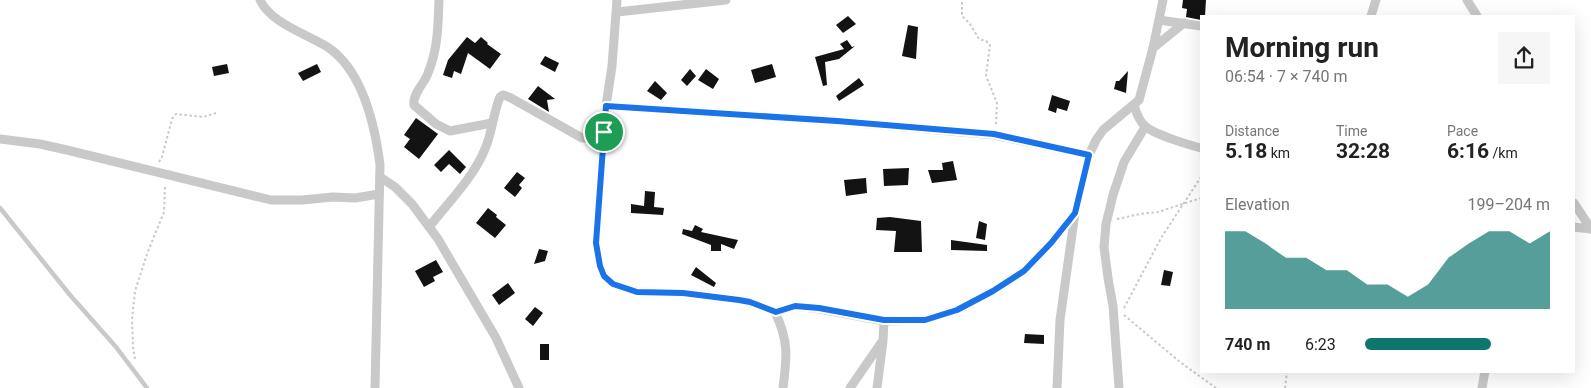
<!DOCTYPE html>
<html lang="en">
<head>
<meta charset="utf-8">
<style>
	body { margin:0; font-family:Roboto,sans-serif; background:#f6f6f6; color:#222; height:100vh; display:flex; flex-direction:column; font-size:19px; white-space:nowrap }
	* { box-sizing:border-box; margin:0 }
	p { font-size:16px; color:#767676 }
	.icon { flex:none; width:28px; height:28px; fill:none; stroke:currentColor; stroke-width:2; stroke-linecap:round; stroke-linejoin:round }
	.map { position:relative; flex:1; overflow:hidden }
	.side { position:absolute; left:1200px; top:15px; width:375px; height:358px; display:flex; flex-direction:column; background:#fff; border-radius:0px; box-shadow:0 5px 20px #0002 }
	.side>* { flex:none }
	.pin { position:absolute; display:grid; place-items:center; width:42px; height:42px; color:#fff; margin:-21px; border:2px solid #fff; border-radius:50%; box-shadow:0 1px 5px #0007 }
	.round { display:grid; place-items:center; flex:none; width:52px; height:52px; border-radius:0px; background:#f6f6f6 }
	.head { display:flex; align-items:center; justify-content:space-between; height:85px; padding:0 25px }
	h1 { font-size:28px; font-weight:700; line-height:38px }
	.figures { display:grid; grid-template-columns:repeat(3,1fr); gap:8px; height:85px; padding:5px 25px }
	.figures div { display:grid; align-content:center }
	.figures b { font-size:21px; font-weight:700 }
	.figures small { font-size:14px; font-weight:400 }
	.figures p { font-size:14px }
	.chart { height:140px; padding:10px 25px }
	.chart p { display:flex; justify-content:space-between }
	.chart svg { width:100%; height:90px; margin-top:5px; fill:#0f766e; opacity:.7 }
	ul { padding:0 25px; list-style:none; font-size:16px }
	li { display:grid; grid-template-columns:80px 60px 1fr; align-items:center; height:38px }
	li i { height:12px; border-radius:6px; background:#0f766e }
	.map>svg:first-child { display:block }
</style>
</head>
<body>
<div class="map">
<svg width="1591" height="388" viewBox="0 0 1591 388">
	<rect width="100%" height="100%" fill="#fff"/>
	<g fill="#131313">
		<polygon points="1183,0 1206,0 1205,16 1201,16 1201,20 1186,17 1187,9 1182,8"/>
		<polygon points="848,16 856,24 843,33 836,25"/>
		<polygon points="908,25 918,27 916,59 902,56"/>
		<polygon points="467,37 475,43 481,37 488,43 487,44 501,54 490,69 468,53 461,74 454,71 452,78 443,75 448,60"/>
		<polygon points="847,40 852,47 855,46 839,59 825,62 827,85 823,86 815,57 844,49 840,44"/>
		<polygon points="545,56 559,63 555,72 540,64"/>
		<polygon points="227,64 229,73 214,76 212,67"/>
		<polygon points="317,64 321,72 303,81 298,73"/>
		<polygon points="772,64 776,77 755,83 751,70"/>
		<polygon points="690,69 696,76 687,86 681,80"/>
		<polygon points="706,69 719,79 713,89 698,80"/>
		<polygon points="1128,71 1126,93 1114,89 1116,81 1119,81"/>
		<polygon points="859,78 864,85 839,101 836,96"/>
		<polygon points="655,81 667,93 661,100 647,91"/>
		<polygon points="538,86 555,99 547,100 549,112 528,99"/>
		<polygon points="1052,95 1070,101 1067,111 1057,108 1056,113 1048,110"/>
		<polygon points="416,118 438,134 419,159 404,147 410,139 404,135"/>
		<polygon points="449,150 466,167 460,174 449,164 441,172 434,165"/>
		<polygon points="953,161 957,180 932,183 928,170 943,170 942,163"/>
		<polygon points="909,168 908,185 884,186 883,169"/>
		<polygon points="517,172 525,178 519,185 522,188 515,197 504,188"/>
		<polygon points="866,178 867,193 846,196 844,180"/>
		<polygon points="645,191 655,192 654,207 664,208 663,215 631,213 631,204 644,206"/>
		<polygon points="488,208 497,215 496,217 506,225 495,238 476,223"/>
		<polygon points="890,217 921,221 922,252 894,252 896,231 876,230 877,218"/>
		<polygon points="979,221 987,224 985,240 976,238"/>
		<polygon points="695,225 703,229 701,232 738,240 734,249 721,244 721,251 711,251 711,245 682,234 683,229 692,231"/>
		<polygon points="951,240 987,245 987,251 951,250"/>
		<polygon points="539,249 548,251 545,261 534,264"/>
		<polygon points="436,260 443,272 433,277 435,281 424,287 415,271"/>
		<polygon points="696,267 716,283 714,287 691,275"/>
		<polygon points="1164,270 1173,272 1170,286 1161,285"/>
		<polygon points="508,283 515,293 499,305 492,295"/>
		<polygon points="535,307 543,313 533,326 525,319"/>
		<polygon points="1025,334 1044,335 1044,344 1024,343"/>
		<rect x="540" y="344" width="9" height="16"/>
	</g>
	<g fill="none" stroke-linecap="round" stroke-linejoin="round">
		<g stroke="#c9c9c9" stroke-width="2" stroke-dasharray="2.5 2.5" stroke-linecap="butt">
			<polyline points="962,2 962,16 970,24 979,39 986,41 990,45 986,76 997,103 996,125"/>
			<polyline points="159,162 162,157 172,119 176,114 203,117 216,113"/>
			<polyline points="1117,219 1140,214 1158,212 1201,198"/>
			<polyline points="1124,308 1161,238 1201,177"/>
			<polyline points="1124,315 1180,362 1216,388"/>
			<polyline points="135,359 133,347 132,320 135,291 147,254 164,212 165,185"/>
			<polyline points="1285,388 1287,371"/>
		</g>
		<polyline stroke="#c9c9c9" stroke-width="4.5" points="0,208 70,295 116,347 147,388"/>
		<g stroke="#c9c9c9" stroke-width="9">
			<path d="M260,0C271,24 308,34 329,48C363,72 375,126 380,165L375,388"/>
			<path d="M439,0C438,26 438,49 428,73C425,83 412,94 414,105L436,124L450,131L492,123"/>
			<path d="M617,0L612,66L606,106L596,243L600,266L604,276L613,284L637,292L683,293L739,300L750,302L775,312C789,341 787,357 783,388"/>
			<polyline points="1467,0 1477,16"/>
			<polyline points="617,12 726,0"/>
			<polyline points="1371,16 1376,0"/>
			<polyline points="1159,20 1201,26"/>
			<polyline points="1153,48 1184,23"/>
			<path d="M1134,105C1136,112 1139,121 1145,126C1153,134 1189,145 1201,148"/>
			<polyline points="606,106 837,121 994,135 1089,155"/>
			<polyline points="0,139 40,144 67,150 271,200 302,200 333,197 355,198 379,194"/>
			<polyline points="380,177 395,187 412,204 438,239 496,338 519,388"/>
			<polyline points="1574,203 1591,229"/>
			<path d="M429,227C447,204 474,177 485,149C492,133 493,114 500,97L503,95L509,97L582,138H594L604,132"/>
			<polyline points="1574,227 1591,229"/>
			<polyline points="775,312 795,306 819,309 884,321 925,320 957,310 993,291 1024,271 1051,243 1075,213"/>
			<polyline points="850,388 881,343"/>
			<polyline points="877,388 883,341 884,321"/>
			<polyline points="1057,388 1060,320 1075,213 1089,155 1096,140 1103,130 1139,100 1153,48 1163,0"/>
			<polyline points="1119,388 1113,306 1108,278 1104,247 1106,224 1113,195 1124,162 1145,127"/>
			<polyline points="1482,388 1485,371"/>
		</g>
	</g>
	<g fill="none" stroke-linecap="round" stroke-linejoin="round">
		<defs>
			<polygon id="route" points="606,106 837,121 994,134 1089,155 1075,213 1051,243 1024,271 993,291 957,310 925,320 884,320 819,308 795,306 776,312 750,302 739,300 683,293 637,292 613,284 604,276 600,266 596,243"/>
		</defs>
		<use href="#route" stroke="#fff" stroke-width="10"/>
		<use href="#route" stroke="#1a73e8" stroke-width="6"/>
	</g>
</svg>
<div class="pin" style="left:604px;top:132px;background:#1e9e55"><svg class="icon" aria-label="arrive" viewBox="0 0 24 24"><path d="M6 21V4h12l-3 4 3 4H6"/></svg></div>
<section class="side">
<div class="head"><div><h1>Morning run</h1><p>06:54 · 7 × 740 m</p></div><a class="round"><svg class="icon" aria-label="share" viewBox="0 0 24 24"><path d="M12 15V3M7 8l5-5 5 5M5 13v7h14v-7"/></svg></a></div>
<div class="figures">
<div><p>Distance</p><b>5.18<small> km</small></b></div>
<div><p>Time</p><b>32:28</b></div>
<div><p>Pace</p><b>6:16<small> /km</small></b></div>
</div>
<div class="chart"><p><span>Elevation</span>199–204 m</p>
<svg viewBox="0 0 160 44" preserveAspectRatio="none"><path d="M0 44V6L10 6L20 12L30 19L40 19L50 25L60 25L70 32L80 32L90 38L100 32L110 19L120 12L130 6L140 6L150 12L160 6V44z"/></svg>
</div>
<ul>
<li><b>740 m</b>6:23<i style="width:68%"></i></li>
</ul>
</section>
</div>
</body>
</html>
